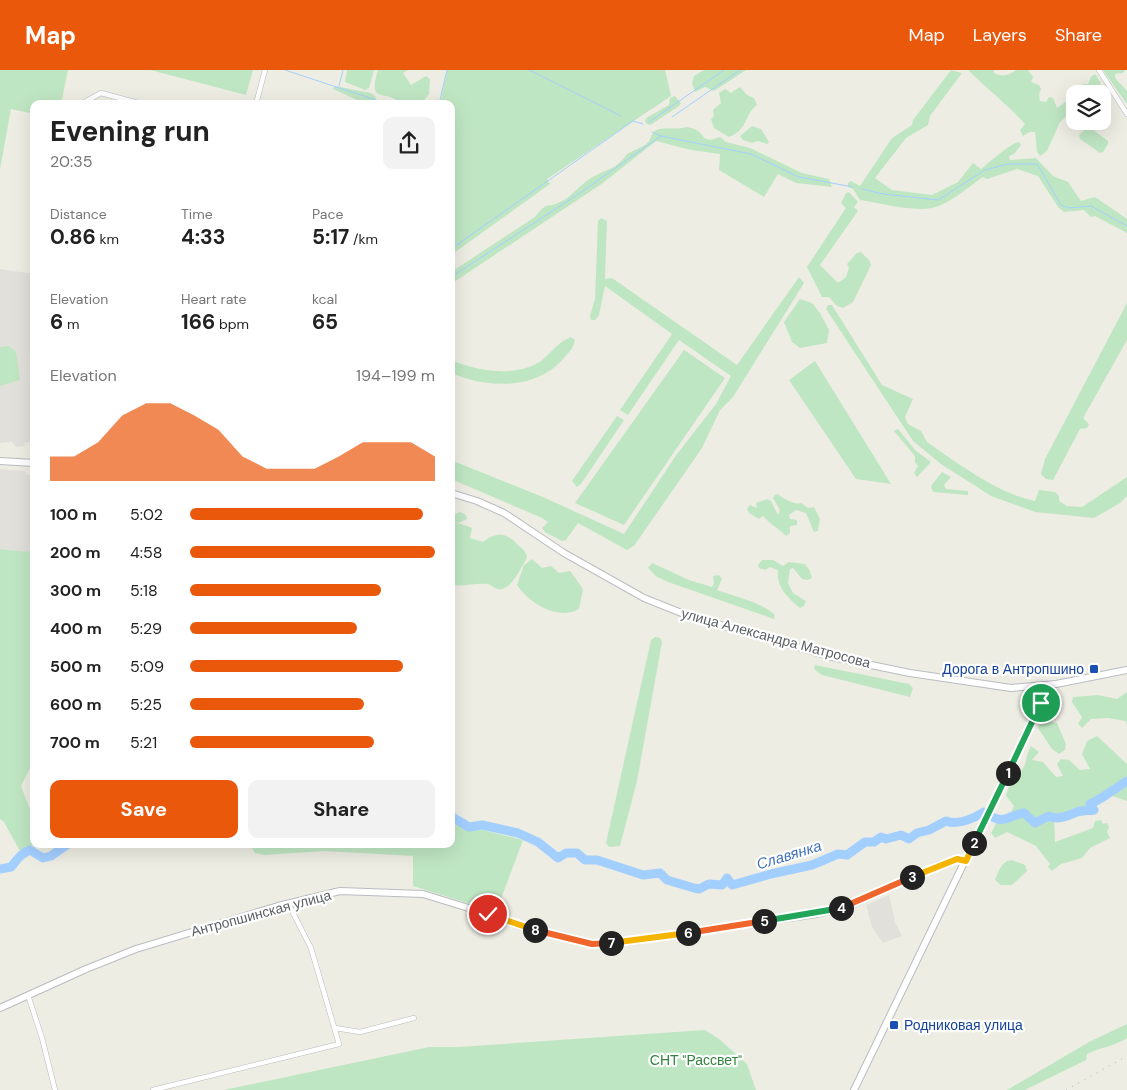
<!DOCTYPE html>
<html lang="en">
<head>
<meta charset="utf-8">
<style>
	body { margin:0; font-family:"DM Sans",sans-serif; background:#f2f2f2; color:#222; height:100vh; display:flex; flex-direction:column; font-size:19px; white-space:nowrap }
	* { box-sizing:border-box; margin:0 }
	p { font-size:16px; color:#767676 }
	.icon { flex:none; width:28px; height:28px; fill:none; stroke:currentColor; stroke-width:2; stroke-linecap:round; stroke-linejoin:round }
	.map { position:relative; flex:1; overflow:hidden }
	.sheet { position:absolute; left:30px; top:30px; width:425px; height:748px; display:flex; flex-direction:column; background:#fff; border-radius:10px; box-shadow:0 5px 20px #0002 }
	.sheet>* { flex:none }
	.tools { position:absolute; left:1066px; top:15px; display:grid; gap:10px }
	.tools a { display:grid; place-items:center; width:45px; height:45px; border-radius:10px; background:#fff; box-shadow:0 5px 20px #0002; font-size:25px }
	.pin { position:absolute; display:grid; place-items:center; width:42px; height:42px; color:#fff; margin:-21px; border:2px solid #fff; border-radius:50%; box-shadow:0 1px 5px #0007 }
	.km { position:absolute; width:25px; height:25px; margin:-12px; border-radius:50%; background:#222; color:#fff; font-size:14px; line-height:25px; text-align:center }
	.round { display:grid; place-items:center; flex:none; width:52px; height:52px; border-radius:10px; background:#f2f2f2 }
	.overview { display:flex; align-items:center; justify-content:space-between; height:85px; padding:0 20px }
	h1 { font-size:28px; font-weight:700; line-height:38px }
	.metrics { display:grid; grid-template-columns:repeat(3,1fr); gap:8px; height:85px; padding:5px 20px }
	.metrics div { display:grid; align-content:center }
	.metrics b { font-size:21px; font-weight:700 }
	.metrics small { font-size:14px; font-weight:400 }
	.metrics p { font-size:14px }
	.chart { height:140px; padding:10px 20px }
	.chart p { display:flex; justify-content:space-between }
	.chart svg { width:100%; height:90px; margin-top:5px; fill:#ea580c; opacity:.7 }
	.action { display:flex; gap:10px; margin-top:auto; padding:10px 20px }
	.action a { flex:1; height:58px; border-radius:10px; background:#ea580c; color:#fff; font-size:20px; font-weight:700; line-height:58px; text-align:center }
	.action a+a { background:#f2f2f2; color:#222 }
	ul { padding:0 20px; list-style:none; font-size:16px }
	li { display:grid; grid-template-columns:80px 60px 1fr; align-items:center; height:38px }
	li i { height:12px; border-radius:6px; background:#ea580c }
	header { display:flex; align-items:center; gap:30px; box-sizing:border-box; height:70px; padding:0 25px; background:#ea580c; color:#fff }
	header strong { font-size:24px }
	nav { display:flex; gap:28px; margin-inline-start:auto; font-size:18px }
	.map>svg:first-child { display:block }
</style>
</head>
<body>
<header>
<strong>Map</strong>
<nav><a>Map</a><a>Layers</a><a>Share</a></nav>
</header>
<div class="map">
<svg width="1127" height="1020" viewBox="0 0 1127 1020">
	<rect width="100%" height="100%" fill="#eeede3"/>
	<g fill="#e2e0db">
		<polygon points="0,199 34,204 34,371 24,373 25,376 16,377 12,372 0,373"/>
		<polygon points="0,399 25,401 26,405 34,405 34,483 0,479"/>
		<polygon points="889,825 895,852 902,866 883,873 872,857 866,835"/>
	</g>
	<g fill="#bfe6c3">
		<polygon points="0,0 68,0 61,34 34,34 34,44 11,39 0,99"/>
		<polygon points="150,0 253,0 246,25"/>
		<polygon points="347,0 374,0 369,18 365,20 345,12"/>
		<path d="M378,0H408L403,3L411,15L426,6L430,9L429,24L421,34H402C386,18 367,36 378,0Z"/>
		<polygon points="447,0 665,0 671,26 547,109 550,114 451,185 451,34 440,34"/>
		<polygon points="704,0 746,0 714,21 705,17 695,22 692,13 694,6"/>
		<path d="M951,0L962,3L930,46L928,55L906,68L875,108L892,120L932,125L958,112L973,93L981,99C990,92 1010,73 1019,72L1021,75L1014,84L1009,86L1010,90L1036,88L1053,106L1068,112L1081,131L1095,127L1127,149V163L1095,146L1091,147L1084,140L1064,142L1058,137L1038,106L1017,99L987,109L983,107C970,116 956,128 941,135C922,145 881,133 860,130L853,119L848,117V113L851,111L860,116L892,68L912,55L913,50Z"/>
		<path d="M968,0H994V3C1002,7 1009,6 1016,0H1028L1033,7L1031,12L1039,15L1041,19L1039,24L1040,31L1046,32L1049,27L1053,28L1057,38L1075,25V39L1060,52L1047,81L1040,86L1037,82L1035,62H1030L1023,66L1020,60L1025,54C1007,34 987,19 968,0Z"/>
		<polygon points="1103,0 1125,0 1123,3 1115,4 1115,8 1127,21 1127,34"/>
		<path d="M1095,4L1101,13C1097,25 1088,24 1078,24L1077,20L1083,14H1088L1091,7Z"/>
		<polygon points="335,16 371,23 375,26 377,32 381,34 366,34 333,19"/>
		<path d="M740,17L747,25L754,28L757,35C743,46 749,59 729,67L714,58L711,49L714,46L713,40L721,33L719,23L725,19L731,23Z"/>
		<polygon points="675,26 681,33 679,36 652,54 649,55 645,52 646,48 669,35 670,28"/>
		<polygon points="752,56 761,59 769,72 767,74 758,71 752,73 743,70 740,66"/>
		<polygon points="1088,56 1108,71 1108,74 1103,82 1100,83 1080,69 1079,65"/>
		<path d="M686,57C695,58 700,61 704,68L710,70L720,67L726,72L750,78L802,103L829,109L832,117L796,113L778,104L764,127L719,100L720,84L691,80L656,71L603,113L451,214V202L535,147C548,130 546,139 560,132C571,127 578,117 588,110C600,101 617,100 626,85C633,79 643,79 649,71C652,66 652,61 659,59C668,57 677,60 686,57Z"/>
		<polygon points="849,122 858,132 854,137 858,141 820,195 838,213 846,207 849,198 847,194 857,183 861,182 869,190 871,195 853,232 843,238 837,236 829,227 822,227 807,197 846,138 841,133 846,123"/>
		<polygon points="601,148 607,151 605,209 612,208 737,295 799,207 804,213 733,327 720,340 702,378 634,476 627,480 578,453 566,470 562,471 545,462 542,458 548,452 542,448 451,409 451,390 543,427 624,464 677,384 716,334 731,306 679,270 628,345 620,340 672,264 605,216 599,245 595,250 591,250 590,246 595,229 598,151"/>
		<polygon points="800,229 812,233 820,243 829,260 827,273 800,278 792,272 784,252"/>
		<polygon points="1127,233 1127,270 1083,348 1089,354 1087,358 1080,359 1053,410 1046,409 1041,404 1045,389"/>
		<path d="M828,235H832L882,315L913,329L905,347L908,354L921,361L927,372C961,395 994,422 1035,431L1039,420L1055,422L1059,426V431L1067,436L1082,437L1127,407V426L1120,433L1094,448L1035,442L991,426L941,394L913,371L826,239Z"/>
		<path d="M571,267L575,270C574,278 568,283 563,289C535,321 486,318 451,303V290C477,301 515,308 541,291C551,283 559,271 571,267Z"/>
		<polygon points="9,276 16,282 20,310 0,316 0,277"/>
		<polygon points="684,280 725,308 624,455 575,433"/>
		<polygon points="815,291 891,414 856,409 789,310"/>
		<polygon points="617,346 624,350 581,414 577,417 572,411"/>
		<polygon points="898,359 915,380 931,392 917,407 914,403 918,396 915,392 915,386 894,361"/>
		<polygon points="942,402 951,407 944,415 946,419 968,421 968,425 933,422 931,416"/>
		<path d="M778,424C784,429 794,435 801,433L808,438L814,437L820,449L818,461L814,462L806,443L796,440L789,445L790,449L797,450V455L790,456V463L786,466C778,458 770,454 763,446L759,449L749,443L747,439L750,435L757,438L756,433L767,429L771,431L778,445L780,440L773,428L775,425Z"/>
		<path d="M460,442L466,445L467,449L458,453L472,458L470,468L483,472C497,461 507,463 518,475C523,479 526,481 527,488C521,497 511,522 498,519C493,518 491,514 487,514C474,513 464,517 451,515V446Z"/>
		<polygon points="34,476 34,694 30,698 21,716 29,737 34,740 35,774 20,781 4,752 0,749 0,479 29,482"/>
		<path d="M532,489L542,498L551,496L559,503L570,501C572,503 582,517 583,520L579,539C558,551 529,533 517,515L524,495Z"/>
		<path d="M762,490H773L783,496L789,492L805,494L810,501L812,508L807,510L802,509L793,498L790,499L788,513L793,523L806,531L804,536L800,538C788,528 776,517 778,500L770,497L765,500L759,498L758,495Z"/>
		<path d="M652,493L689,510L712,517L714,513L713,506L719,505L722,509L717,520C736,527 761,532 775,545L774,549L668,512L657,507L648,498Z"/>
		<polygon points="655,567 660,568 662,572 637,711 620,776 609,777 606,773 651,570"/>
		<polygon points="815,595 909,614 913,618 910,627 822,605 814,599"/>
		<polygon points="1127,622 1127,656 1126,651 1108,648 1091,649 1082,658 1078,654 1082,647 1072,632 1073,627 1098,625 1117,629"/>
		<polygon points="1041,650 1057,653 1066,674 1065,680 1059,684 1052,679 1038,658"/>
		<path d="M1097,666L1127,694V731L1112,726L1108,722L1095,735L1092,743C1080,748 1067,745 1054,747L1055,772L1093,758L1095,751L1101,750L1103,754L1107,753L1109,757L1107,762L1110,768L1090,778L1082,788L1061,794L1052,801L1048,797L1050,794L1036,776L1007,762L995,768L991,763L999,748L1009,747L1014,736L1006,726C1008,712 1023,704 1026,691C1027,685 1028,682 1031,676L1039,682L1032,690L1043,692L1056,707L1063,706L1057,694L1061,689L1069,690L1080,700L1090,699L1082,684L1087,671Z"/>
		<polygon points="451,752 523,770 496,842 413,816 413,786 324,781 264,785 255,783 250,774 451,774"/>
		<path d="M1012,790L1025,795L1027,801L1012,815H1001L995,810C999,801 1001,791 1012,790Z"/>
		<path d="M1127,954V968C1113,977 1101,977 1087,984L1086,990L1025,1020H1007L1089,972Z"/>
		<polygon points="705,960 719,969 747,994 756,1020 224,1020 429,977 459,977"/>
	</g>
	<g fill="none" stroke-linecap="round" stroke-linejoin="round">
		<g stroke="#a3cfff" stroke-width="1">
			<polyline points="285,0 388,34"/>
			<polyline points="529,0 621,46"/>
			<polyline points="339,16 343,0"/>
			<polyline points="439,34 447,0"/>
			<polyline points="672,47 740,0"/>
			<polyline points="649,52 724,0"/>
			<polyline points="652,62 661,66 751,84 799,107 853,117"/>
			<polyline points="862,119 883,124 938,130 985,100 1008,94 1037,94 1061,135 1068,138 1091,136 1127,156"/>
			<polyline points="451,179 633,51 643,54"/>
			<polyline points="451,207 577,125 661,66"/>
		</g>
		<g stroke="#a3cfff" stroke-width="9">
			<path d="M451,744L452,747L469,757L482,755L518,763L538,772L558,788L566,783H577L585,790H597L643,805L660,803L667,810L694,818L699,819L709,814L722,815L727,808L732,815L771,804L812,795L838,784L847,785L865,772H874L881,767L886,769L901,765L909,769L917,763L929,760L946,751C958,756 974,748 984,742C1005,756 1003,747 1024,743L1035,753L1049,746C1057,751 1070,745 1077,742C1082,740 1089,741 1094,740L1090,734C1104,728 1114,719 1127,711"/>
			<path d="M0,799L11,797C17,790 20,784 30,780L43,788L51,786L68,774"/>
		</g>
		<defs>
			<g id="street">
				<polyline points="1099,0 1127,44"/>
				<polyline points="81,34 101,23 142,34"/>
				<polyline points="256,34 265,0"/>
				<polyline points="33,200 34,200"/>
				<polyline points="28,925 42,968 55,1020"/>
				<polyline points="335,958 360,962 414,948"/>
				<polyline points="153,1020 339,974 311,878 288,833"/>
			</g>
			<g id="secondary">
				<polyline points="0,391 34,393"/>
				<polyline points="451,423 477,431 504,443 564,483 644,528 689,546 832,587 910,603 1011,618 1056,614 1127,600"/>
				<polyline points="0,938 86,899 136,879 278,836 340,821 423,824 488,844 520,856 592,874 626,872 817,844 848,836 941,794 957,789 966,791"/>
				<polyline points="854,1020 1038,640 1043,616"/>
			</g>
		</defs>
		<use href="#street" stroke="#b8bbc0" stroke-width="5.5"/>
		<use href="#secondary" stroke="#b9bcc2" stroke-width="8"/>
		<use href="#street" stroke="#fff" stroke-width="4.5"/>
		<use href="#secondary" stroke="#fff" stroke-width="6"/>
		<polyline stroke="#b4b5b5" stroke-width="1" stroke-dasharray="1 6" stroke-linecap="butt" points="1066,1020 1127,986"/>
	</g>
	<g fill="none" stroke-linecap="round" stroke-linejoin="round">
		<defs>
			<polyline id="split-1" points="1008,703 1041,633"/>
			<polyline id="split-2" points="974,773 1008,703"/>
			<polyline id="split-3" points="912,807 957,789 966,791 974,773"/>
			<polyline id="split-4" points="841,838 912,807"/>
			<polyline id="split-5" points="764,851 841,838"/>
			<polyline id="split-6" points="688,863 764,851"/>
			<polyline id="split-7" points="611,873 688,863"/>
			<polyline id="split-8" points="535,860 592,874 611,873"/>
			<polyline id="split-9" points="488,844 535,860"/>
		</defs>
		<use href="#split-1" stroke="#fff" stroke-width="10"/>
		<use href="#split-2" stroke="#fff" stroke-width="10"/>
		<use href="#split-3" stroke="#fff" stroke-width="10"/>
		<use href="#split-4" stroke="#fff" stroke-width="10"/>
		<use href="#split-5" stroke="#fff" stroke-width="10"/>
		<use href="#split-6" stroke="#fff" stroke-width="10"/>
		<use href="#split-7" stroke="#fff" stroke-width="10"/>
		<use href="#split-8" stroke="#fff" stroke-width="10"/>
		<use href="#split-9" stroke="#fff" stroke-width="10"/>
		<use href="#split-1" stroke="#22a559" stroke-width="6"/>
		<use href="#split-2" stroke="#22a559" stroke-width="6"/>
		<use href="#split-3" stroke="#f5b400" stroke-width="6"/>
		<use href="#split-4" stroke="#f0652b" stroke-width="6"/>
		<use href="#split-5" stroke="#22a559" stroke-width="6"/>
		<use href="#split-6" stroke="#f0652b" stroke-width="6"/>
		<use href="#split-7" stroke="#f5b400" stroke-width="6"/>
		<use href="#split-8" stroke="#f0652b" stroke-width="6"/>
		<use href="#split-9" stroke="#f5b400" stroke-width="6"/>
	</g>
	<g fill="#1a4fb4" stroke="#fff" stroke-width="2">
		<rect x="1089" y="594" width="10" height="10" rx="2.5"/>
		<rect x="889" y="950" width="10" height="10" rx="2.5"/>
	</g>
	<g text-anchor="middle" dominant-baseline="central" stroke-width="4.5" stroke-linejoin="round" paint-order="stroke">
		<g font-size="14" fill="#5b5f64" stroke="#fff">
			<text transform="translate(776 568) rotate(15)">улица Александра Матросова</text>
			<text transform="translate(261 843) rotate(-15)">Антропшинская улица</text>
		</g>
		<g font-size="14" fill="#164399" stroke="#fff" text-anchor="end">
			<text x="1084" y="599">Дорога в Антропшино</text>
			<text x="904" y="955" text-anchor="start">Родниковая улица</text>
		</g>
		<g font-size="14" fill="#33833f" stroke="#fff">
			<text x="696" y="990">СНТ "Рассвет"</text>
		</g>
		<g font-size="15" font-style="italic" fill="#4172bb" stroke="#fff">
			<text transform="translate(789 785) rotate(-17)">Славянка</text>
		</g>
	</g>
</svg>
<div class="tools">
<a><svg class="icon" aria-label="layers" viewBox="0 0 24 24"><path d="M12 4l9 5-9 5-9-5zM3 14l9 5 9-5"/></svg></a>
</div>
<div class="pin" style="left:1041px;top:633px;background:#1e9e55"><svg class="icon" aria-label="arrive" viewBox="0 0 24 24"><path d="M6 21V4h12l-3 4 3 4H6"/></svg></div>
<div class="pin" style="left:488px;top:844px;background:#d93025"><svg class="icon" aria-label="check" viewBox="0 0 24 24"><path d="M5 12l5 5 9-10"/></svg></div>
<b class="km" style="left:1008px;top:703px">1</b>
<b class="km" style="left:974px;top:773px">2</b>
<b class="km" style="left:912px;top:807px">3</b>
<b class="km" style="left:841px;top:838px">4</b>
<b class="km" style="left:764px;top:851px">5</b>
<b class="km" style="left:688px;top:863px">6</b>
<b class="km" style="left:611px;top:873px">7</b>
<b class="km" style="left:535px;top:860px">8</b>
<section class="sheet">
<div class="overview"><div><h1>Evening run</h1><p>20:35</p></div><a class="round"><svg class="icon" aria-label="share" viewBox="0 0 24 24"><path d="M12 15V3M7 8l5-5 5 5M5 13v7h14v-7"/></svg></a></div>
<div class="metrics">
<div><p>Distance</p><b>0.86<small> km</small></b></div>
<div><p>Time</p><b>4:33</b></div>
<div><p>Pace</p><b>5:17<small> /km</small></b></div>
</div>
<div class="metrics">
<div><p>Elevation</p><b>6<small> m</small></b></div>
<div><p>Heart rate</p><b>166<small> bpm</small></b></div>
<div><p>kcal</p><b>65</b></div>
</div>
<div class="chart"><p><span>Elevation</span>194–199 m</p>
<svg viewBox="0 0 160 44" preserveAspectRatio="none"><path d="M0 44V32L10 32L20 25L30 12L40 6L50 6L60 12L70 19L80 32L90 38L100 38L110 38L120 32L130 25L140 25L150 25L160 32V44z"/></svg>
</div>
<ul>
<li><b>100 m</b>5:02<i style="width:95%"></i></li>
<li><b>200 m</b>4:58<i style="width:100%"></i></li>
<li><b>300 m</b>5:18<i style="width:78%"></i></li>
<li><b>400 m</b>5:29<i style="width:68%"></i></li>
<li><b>500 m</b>5:09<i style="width:87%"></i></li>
<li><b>600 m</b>5:25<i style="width:71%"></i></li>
<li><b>700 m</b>5:21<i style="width:75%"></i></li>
</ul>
<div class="action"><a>Save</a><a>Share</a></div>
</section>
</div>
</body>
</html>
